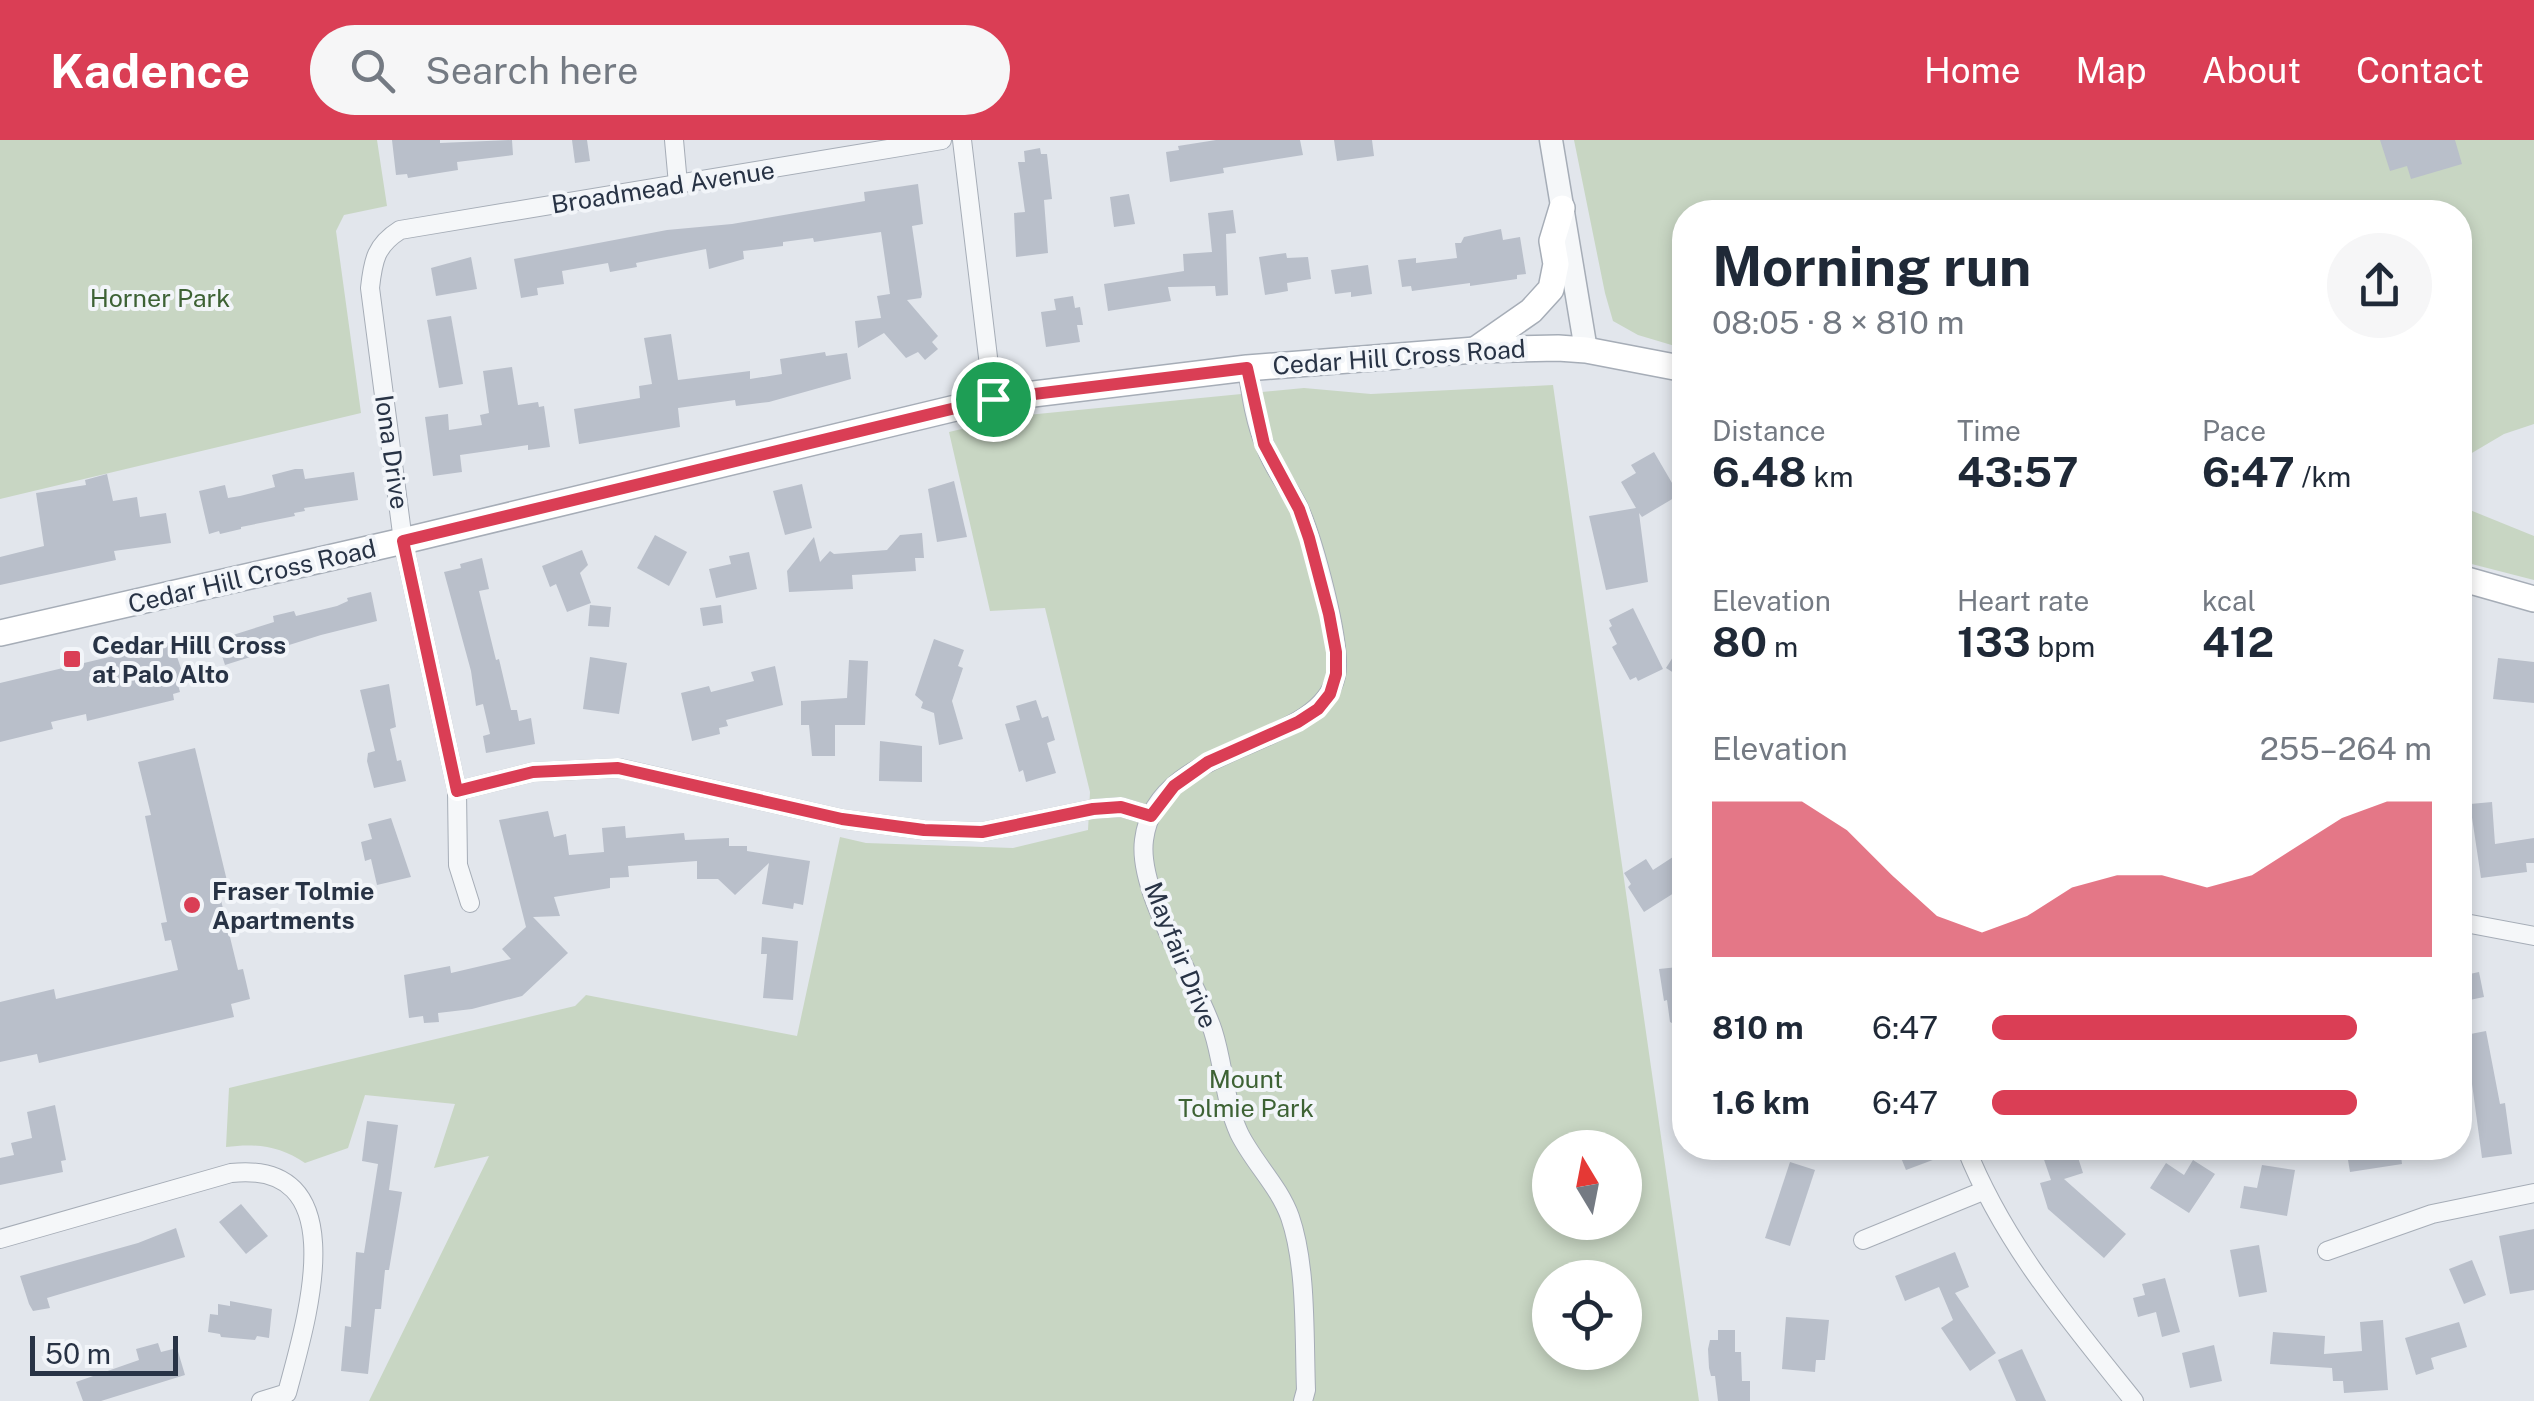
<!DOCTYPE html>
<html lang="en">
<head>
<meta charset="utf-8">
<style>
	body { margin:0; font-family:"Public Sans",sans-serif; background:#f6f6f7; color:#1f2937; height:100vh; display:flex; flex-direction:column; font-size:38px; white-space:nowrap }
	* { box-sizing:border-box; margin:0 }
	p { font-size:32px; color:#747a83 }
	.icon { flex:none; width:55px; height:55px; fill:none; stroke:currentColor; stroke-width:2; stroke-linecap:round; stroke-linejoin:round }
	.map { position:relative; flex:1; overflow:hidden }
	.drawer { position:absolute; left:1672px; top:60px; width:800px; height:960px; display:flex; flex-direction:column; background:#fff; border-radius:40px; box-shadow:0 5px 15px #0003 }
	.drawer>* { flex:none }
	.needle { width:65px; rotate:350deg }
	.tools { position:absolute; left:1532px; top:990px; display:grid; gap:20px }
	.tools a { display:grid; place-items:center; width:110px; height:110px; border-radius:50%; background:#fff; box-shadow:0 5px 15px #0003; font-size:50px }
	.scale { position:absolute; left:30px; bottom:25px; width:148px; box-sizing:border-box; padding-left:10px; border:5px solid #283345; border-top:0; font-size:28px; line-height:35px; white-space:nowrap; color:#283345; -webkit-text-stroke:8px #f2f5f9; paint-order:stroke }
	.pin { position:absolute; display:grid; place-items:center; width:85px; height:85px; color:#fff; margin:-42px; border:5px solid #fff; border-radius:50%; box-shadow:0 2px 10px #0007 }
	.round { display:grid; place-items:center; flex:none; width:105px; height:105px; border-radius:52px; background:#f6f6f7 }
	.summary { display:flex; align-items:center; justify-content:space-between; height:170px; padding:0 40px }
	h1 { font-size:55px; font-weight:700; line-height:75px }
	.figures { display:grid; grid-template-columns:repeat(3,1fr); gap:15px; height:170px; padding:10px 40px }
	.figures div { display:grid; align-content:center }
	.figures b { font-size:42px; font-weight:700 }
	.figures small { font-size:28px; font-weight:400 }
	.figures p { font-size:28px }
	.chart { height:280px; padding:20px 40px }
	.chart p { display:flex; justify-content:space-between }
	.chart svg { width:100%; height:180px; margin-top:10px; fill:#da3e55; opacity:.7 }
	ul { padding:0 40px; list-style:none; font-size:32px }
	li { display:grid; grid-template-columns:160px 120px 1fr; align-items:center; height:75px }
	li i { height:25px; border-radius:12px; background:#da3e55 }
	header { display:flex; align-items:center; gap:60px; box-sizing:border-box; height:140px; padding:0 50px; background:#da3e55; color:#fff }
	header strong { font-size:48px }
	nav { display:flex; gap:55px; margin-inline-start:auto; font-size:35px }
	.search { width:700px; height:90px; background:#f6f6f7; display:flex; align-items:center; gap:25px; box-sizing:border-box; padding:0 35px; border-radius:55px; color:#747a83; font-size:38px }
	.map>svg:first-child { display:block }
</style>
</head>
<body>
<header>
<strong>Kadence</strong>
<div class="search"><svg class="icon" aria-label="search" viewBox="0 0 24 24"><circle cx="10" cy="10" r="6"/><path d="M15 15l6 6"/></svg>Search here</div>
<nav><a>Home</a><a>Map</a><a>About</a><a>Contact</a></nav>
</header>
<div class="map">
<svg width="2534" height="1261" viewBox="0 0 2534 1261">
	<rect width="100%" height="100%" fill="#e2e6ec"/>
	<g fill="#c8d6c3" fill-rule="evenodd">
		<polygon points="0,0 377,0 387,66 344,75 336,91 361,273 0,359"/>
		<polygon points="1574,0 2534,0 2534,284 2504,294 2460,320 2460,72 1685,72 1685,209 1638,195 1613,181 1605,153"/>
		<path d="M1553,245L1699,1261H369L489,1016L434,1028L455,964L365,955L348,1008L305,1023C280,1006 256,1003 226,1007L229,948L575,866L586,855L797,896L840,697L866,703L1013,708L1088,690L1090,652L1045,468L990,471L949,292L1017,276L1304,248L1371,254ZM1550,1008H1625V1082H1550ZM1550,1138H1625V1212H1550Z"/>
		<polygon points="2460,366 2534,396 2534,440 2460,421"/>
	</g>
	<g fill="#b9bfca">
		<polygon points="392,0 440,0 440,3 512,0 513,15 457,22 458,30 408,38 407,34 396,35"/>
		<polygon points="572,0 587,0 590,21 575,23"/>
		<polygon points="1216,0 1300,0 1303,15 1223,28 1224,33 1170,42 1166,12 1179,10 1178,6"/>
		<polygon points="1334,0 1372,0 1374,16 1337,21"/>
		<polygon points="2380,0 2455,0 2462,24 2411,39 2407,26 2390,31"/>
		<polygon points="1040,8 1041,14 1047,14 1052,59 1044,60 1048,113 1016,117 1014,73 1025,72 1018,22 1025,22 1024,11"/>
		<polygon points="918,44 923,84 912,86 922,154 921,158 907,160 938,196 932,202 938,209 925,220 918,212 906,218 884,193 858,208 855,181 881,178 877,156 890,154 881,92 814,102 813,98 783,102 783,106 743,111 744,119 709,129 706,109 636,123 637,127 610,132 608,123 562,131 564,144 537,148 538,155 521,158 514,119 667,90 732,84 865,61 864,52"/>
		<polygon points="1129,54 1135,84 1114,87 1110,57"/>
		<polygon points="1233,70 1236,93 1226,94 1228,155 1216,156 1215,146 1168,147 1171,161 1108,171 1104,144 1184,131 1183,114 1212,112 1208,73"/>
		<polygon points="1501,89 1503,100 1520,97 1526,134 1517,135 1517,139 1470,146 1470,143 1412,151 1411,146 1402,147 1398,120 1416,118 1416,123 1457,118 1455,103 1461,103 1464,97"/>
		<polygon points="1286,113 1287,118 1308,117 1311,139 1287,143 1288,151 1265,155 1259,117"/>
		<polygon points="471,117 477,149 436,156 431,128"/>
		<polygon points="1368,125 1372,154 1351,157 1351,152 1335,154 1331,130"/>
		<polygon points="1073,156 1075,168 1080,167 1083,185 1077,185 1080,202 1046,207 1041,172 1056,170 1054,159"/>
		<polygon points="451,176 463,244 439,248 427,180"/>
		<polygon points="671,194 678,240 750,231 750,239 782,234 780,219 825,212 826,216 847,213 851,239 769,262 736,266 735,260 678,268 680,287 579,304 574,269 640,258 639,246 652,244 644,198"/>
		<polygon points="512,227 518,265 538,262 539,267 544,266 550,307 528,310 528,305 460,315 462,332 433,336 425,277 448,274 449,290 482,285 480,275 489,273 483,231"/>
		<polygon points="1654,312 1679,355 1642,377 1639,373 1648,442 1606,450 1589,376 1636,368 1621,342 1636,333 1631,325"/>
		<polygon points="295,329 303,329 305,339 354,332 358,360 304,368 305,371 294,373 295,376 241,387 241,389 220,394 219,391 209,394 199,351 225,345 228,358 240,356 275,347 272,335"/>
		<polygon points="107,334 113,361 137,357 140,377 166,373 171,403 114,411 116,420 0,445 0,417 44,406 36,353 86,345 85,340"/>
		<polygon points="954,341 967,397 937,402 928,349"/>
		<polygon points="802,344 812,388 785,395 773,351"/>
		<polygon points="922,393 924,418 915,418 916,431 852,435 853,449 789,452 787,431 814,397 820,422 830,411 834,414 887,410 900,395"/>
		<polygon points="655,395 687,412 669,446 637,428"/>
		<polygon points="582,410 588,425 580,433 591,463 567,472 556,444 550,447 542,426"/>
		<polygon points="749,412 757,449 716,458 709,429 731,424 729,416"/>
		<polygon points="482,418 489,449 479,451 496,520 499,519 511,570 517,570 519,581 531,578 535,604 486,613 483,596 490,594 483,564 476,566 471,531 444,432 461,428 460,424"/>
		<polygon points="371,452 377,481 321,495 225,525 217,500 274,482 273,476 294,471 296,476 337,466 348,461 347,458"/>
		<polygon points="590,465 611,467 609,487 588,486"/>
		<polygon points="721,465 723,483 703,486 700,468"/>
		<polygon points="1633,468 1663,529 1638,541 1636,537 1630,540 1612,507 1617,504 1609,488 1612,486 1609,480"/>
		<polygon points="1685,498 1685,540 1666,528"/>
		<polygon points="934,499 964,510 958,526 963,528 952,561 963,599 939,605 934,573 921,568 923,562 915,555"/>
		<polygon points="172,502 186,543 178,545 180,552 173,554 174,560 87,581 86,574 51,582 53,589 0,602 0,543"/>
		<polygon points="590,517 627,523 619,574 583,569"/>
		<polygon points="2498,518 2534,522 2534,563 2493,559"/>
		<polygon points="849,520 868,521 865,585 835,585 835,616 812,616 809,585 801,585 801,561 847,558"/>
		<polygon points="775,526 783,565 726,580 728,586 719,588 720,594 692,601 681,553 709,546 711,552 754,541 751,532"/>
		<polygon points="389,544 396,587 390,589 397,621 401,620 406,641 374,648 367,621 368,613 375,611 360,550"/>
		<polygon points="1036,560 1042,578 1048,576 1055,600 1047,603 1056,633 1026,642 1023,630 1019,632 1005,584 1020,580 1016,566"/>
		<polygon points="880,601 922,606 922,642 879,641"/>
		<polygon points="195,608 228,745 218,748 238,830 243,829 250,859 231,864 234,877 39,923 37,914 0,922 0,862 54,849 56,859 178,830 171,800 165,801 161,783 167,782 145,676 151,675 138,622"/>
		<polygon points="2492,662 2495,704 2534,698 2534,723 2526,723 2527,732 2481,738 2470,664"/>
		<polygon points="548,671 554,697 566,694 569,715 604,712 602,688 625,686 626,698 684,693 685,700 729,698 729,706 747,706 747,711 810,721 803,765 794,763 793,769 762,764 769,723 735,755 718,739 697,739 697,721 628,726 629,737 610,738 610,748 554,757 560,776 533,777 568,813 522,856 472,869 438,873 439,882 424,883 423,876 409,878 404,835 450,826 451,833 511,819 502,809 526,787 499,680"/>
		<polygon points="391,678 411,737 377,745 371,719 365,721 361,702 372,699 368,684"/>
		<polygon points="1676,715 1685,730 1685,746 1644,772 1628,747 1631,744 1624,733 1646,719 1653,730"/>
		<polygon points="762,797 798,801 793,860 763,858 767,814 761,814"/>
		<polygon points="1678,827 1679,833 1683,833 1685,845 1685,884 1676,885 1670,882 1667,860 1664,861 1659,829"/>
		<polygon points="2479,832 2484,857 2460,862 2460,836"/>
		<polygon points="2486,891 2500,964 2505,963 2512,1014 2482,1018 2472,944 2464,946 2460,922 2460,896"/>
		<polygon points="55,965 66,1020 61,1021 63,1032 0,1045 0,1018 14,1015 11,1003 32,998 27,972"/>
		<polygon points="367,981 398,985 389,1050 402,1052 389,1130 385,1130 381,1169 375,1169 368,1234 341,1231 345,1186 351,1187 356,1112 364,1113 378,1024 362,1021"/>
		<polygon points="1897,1008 1954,1008 1954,1012 1906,1030"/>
		<polygon points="2040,1008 2075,1008 2083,1033 2064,1039 2126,1094 2104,1118 2048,1069 2040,1043 2051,1040"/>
		<polygon points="2346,1008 2400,1008 2402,1024 2350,1032"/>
		<polygon points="2193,1020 2215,1034 2189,1073 2150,1048 2166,1023 2184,1035"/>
		<polygon points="1790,1022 1815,1030 1790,1106 1765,1098"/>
		<polygon points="2262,1025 2295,1030 2287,1076 2240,1068 2244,1046 2257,1048"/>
		<polygon points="241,1064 268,1096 246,1114 219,1082"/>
		<polygon points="176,1088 185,1117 47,1158 50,1168 33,1171 29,1164 20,1136 138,1103"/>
		<polygon points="2534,1089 2534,1150 2510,1154 2499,1096"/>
		<polygon points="2259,1105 2267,1152 2239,1157 2230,1110"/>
		<polygon points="1955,1112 1969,1147 1955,1153 1996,1213 1970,1231 1941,1188 1953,1180 1939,1147 1905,1161 1895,1136"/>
		<polygon points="2472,1120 2486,1155 2464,1164 2449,1129"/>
		<polygon points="2165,1138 2180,1192 2162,1197 2156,1172 2138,1177 2133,1158 2145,1155 2142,1144"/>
		<polygon points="230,1161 272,1169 269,1198 257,1196 255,1200 221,1197 220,1194 208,1192 210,1174 218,1175 218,1164 230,1166"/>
		<polygon points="1786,1177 1829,1180 1825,1220 1816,1220 1815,1232 1782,1229"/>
		<polygon points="2383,1180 2388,1250 2344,1253 2343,1241 2333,1241 2332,1228 2270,1224 2273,1192 2325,1196 2324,1214 2362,1211 2360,1182"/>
		<polygon points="2459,1182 2467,1207 2431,1218 2434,1229 2416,1235 2405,1198"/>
		<polygon points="1718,1190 1735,1190 1735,1212 1741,1212 1742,1241 1750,1241 1750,1261 1718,1261 1715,1236 1711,1236 1709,1228 1708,1209 1710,1200 1718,1200"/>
		<polygon points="158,1203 161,1212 177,1208 185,1235 101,1261 83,1261 76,1242 139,1220 136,1209"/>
		<polygon points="2214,1205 2222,1241 2190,1248 2182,1213"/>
		<polygon points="2022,1209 2046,1261 2016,1261 1998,1220"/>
	</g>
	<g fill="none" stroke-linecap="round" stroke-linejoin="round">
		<defs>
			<g id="minor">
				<polyline points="674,0 678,44"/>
				<polyline points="962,0 993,259"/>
				<path d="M1247,228C1251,255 1255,283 1266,308C1274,330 1289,347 1299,368C1313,399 1343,505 1336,536C1319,611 1156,601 1144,700C1137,753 1196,839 1213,891C1224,925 1224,960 1239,993C1253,1022 1279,1046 1290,1077C1307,1126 1304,1197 1306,1250L1303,1261"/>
				<polyline points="457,651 533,632 619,628 842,679 924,690 982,692 1093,669 1121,667 1151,676"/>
				<path d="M470,763L458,725L457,651L403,401L370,148C373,120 376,105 400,90L942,0"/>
				<polyline points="2460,782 2534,796"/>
				<path d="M1966,1008C2004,1104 2070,1181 2134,1261"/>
				<path d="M0,1099L231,1033C358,1019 305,1185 287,1253L261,1261"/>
				<polyline points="1863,1100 1983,1051"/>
				<polyline points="2327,1111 2432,1074 2534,1053"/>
			</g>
			<polyline id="tertiary" points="1551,0 1586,210"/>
			<g id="secondary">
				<polyline points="1475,210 1531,171 1551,149 1556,124 1552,101 1562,68"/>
				<polyline points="2460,438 2534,459"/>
				<polyline points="0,493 403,401 993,259 1247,228 1475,210 1558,208 1586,210 1685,229"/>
			</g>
		</defs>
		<use href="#minor" stroke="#a6adb7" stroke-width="20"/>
		<use href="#tertiary" stroke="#a6adb7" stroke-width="25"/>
		<use href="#secondary" stroke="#a6adb7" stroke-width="28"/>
		<use href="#minor" stroke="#f5f7f9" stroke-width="18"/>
		<use href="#tertiary" stroke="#f5f7f9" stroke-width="22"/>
		<use href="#secondary" stroke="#fff" stroke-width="25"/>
	</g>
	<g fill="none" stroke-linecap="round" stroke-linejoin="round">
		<defs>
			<polygon id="route" points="1247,228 1264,304 1299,369 1309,398 1329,474 1336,512 1336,534 1330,554 1318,569 1298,582 1208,622 1174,646 1151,676 1121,667 1093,669 982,692 924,690 842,679 618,628 533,632 457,651 403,401 993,259"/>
		</defs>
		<use href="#route" stroke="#fff" stroke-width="20"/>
		<use href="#route" stroke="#da3e55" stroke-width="12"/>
	</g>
	<g fill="#da3e55" stroke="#f2f5f9" stroke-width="4">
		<rect x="62" y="509" width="20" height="20" rx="5"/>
		<circle cx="192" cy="765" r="10"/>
	</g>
	<g text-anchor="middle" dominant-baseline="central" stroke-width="8" stroke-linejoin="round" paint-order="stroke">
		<g font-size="25" fill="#283345" stroke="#f2f5f9">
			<text transform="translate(663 47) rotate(-9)">Broadmead Avenue</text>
			<text transform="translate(1399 217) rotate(-4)">Cedar Hill Cross Road</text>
			<text transform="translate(392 312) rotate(82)">Iona Drive</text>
			<text transform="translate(252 436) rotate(-13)">Cedar Hill Cross Road</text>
			<text transform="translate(1181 815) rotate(68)">Mayfair Drive</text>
		</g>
		<g font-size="25" fill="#3d6234" stroke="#f2f5f9">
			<text x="160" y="158">Horner Park</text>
			<text x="1246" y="939">Mount<tspan x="1246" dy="29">Tolmie Park</tspan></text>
		</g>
		<g font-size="25" font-weight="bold" fill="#283345" stroke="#f2f5f9" text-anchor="start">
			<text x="92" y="505">Cedar Hill Cross<tspan x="92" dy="29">at Palo Alto</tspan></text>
			<text x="212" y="751">Fraser Tolmie<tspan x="212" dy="29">Apartments</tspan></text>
		</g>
	</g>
</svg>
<div class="tools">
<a><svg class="needle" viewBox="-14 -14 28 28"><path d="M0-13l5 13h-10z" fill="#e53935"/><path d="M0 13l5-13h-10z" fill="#747a83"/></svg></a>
<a><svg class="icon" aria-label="locate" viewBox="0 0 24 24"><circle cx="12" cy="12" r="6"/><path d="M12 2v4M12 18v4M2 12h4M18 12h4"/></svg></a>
</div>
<div class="scale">50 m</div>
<div class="pin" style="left:993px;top:259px;background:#1e9e55"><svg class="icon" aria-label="arrive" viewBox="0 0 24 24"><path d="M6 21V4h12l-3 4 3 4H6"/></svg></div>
<section class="drawer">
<div class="summary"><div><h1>Morning run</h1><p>08:05 · 8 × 810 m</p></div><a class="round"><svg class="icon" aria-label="share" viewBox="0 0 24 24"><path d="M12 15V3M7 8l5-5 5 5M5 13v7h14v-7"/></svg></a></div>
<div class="figures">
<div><p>Distance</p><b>6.48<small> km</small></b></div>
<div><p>Time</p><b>43:57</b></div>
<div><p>Pace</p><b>6:47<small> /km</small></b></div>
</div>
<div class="figures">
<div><p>Elevation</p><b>80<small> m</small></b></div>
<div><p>Heart rate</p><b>133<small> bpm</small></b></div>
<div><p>kcal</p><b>412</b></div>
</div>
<div class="chart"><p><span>Elevation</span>255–264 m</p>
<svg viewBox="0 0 160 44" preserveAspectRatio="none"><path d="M0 44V6L10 6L20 6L30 13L40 24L50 34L60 38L70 34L80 27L90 24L100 24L110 27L120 24L130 17L140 10L150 6L160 6V44z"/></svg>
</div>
<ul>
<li><b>810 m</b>6:47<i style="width:83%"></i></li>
<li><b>1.6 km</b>6:47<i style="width:83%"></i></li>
</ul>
</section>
</div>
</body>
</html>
